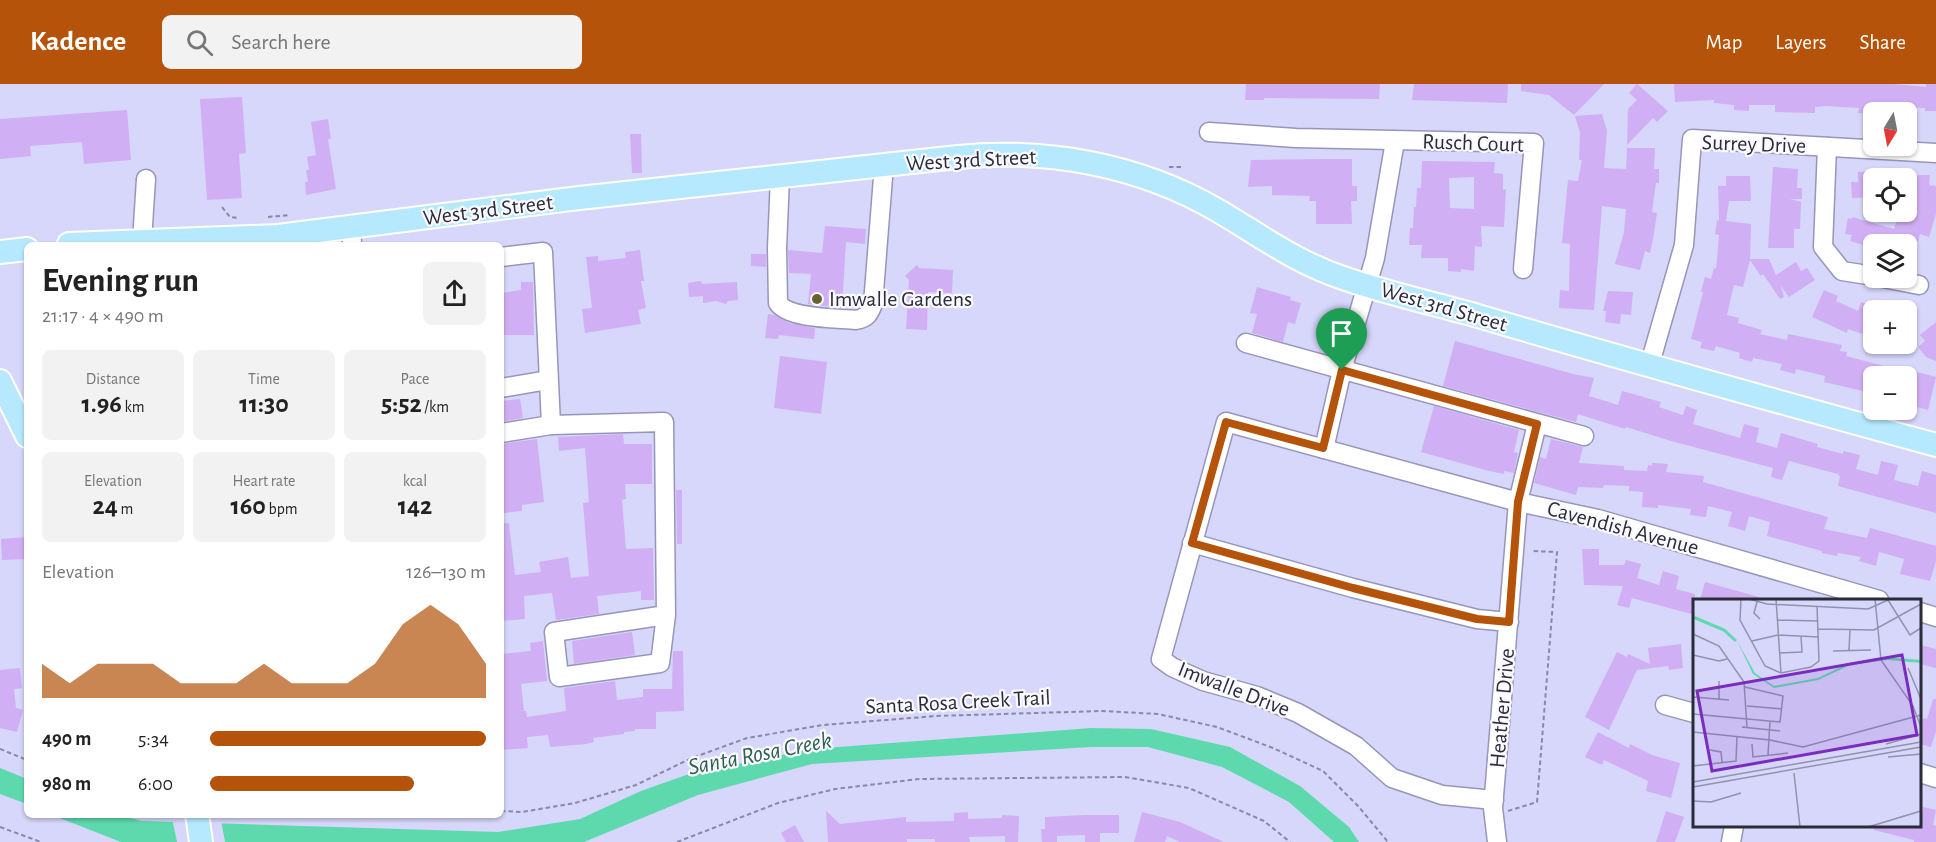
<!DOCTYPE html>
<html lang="en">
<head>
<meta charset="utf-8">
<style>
	body { margin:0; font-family:"Alegreya Sans",sans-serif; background:#f2f2f2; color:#222; height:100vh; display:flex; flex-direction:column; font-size:22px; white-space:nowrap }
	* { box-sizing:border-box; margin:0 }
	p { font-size:20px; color:#767676 }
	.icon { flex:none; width:33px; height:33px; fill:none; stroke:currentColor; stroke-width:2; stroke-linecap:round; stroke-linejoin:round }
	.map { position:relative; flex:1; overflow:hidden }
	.sheet { position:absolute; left:24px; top:158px; width:480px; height:576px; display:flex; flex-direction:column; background:#fff; border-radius:9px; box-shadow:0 2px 4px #0004 }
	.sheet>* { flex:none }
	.needle { width:39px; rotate:190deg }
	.fabs { position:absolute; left:1863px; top:18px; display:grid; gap:12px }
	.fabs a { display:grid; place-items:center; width:54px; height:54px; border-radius:9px; background:#fff; box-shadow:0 2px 4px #0004; font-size:30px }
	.pin { position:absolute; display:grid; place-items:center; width:51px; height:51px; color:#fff; margin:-62px -26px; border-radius:50% 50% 50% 0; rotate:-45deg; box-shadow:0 0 6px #0007 }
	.pin .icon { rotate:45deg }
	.round { display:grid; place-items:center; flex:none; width:63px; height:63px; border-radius:9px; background:#f2f2f2 }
	.overview { display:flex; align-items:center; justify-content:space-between; height:102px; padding:0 18px }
	h1 { font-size:33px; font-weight:700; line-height:45px }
	.metrics { display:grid; grid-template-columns:repeat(3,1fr); gap:9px; height:102px; padding:6px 18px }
	.metrics div { display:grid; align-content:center; border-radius:9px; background:#f2f2f2; text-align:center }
	.metrics b { font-size:26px; font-weight:700 }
	.metrics small { font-size:16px; font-weight:400 }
	.metrics p { font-size:16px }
	.chart { height:168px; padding:12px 18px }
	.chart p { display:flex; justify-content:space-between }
	.chart svg { width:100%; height:108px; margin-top:6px; fill:#b45309; opacity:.7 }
	ul { padding:0 18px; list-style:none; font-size:20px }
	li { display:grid; grid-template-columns:96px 72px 1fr; align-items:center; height:45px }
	li i { height:15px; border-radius:8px; background:#b45309 }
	header { display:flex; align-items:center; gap:36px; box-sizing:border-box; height:84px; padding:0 30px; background:#b45309; color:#fff }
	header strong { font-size:28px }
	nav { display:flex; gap:33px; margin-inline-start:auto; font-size:21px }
	.search { width:420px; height:54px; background:#f2f2f2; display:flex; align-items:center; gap:15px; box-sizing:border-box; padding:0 21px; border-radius:9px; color:#767676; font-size:22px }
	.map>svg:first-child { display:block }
</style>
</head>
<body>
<header>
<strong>Kadence</strong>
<div class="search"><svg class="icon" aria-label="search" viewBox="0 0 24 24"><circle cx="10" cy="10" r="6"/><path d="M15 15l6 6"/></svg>Search here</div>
<nav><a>Map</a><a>Layers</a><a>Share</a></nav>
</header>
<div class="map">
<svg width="1936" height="758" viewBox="0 0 1936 758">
	<rect width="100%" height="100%" fill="#d7d6fb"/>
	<g fill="#5ed9ae">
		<polygon points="1091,644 1151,645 1230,663 1300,702 1349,743 1359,758 1334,758 1289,718 1222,683 1148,663 1091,663 812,680 698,711 584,758 121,758 52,731 118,731 142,737 498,748 580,735 641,707 689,690 811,665"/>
		<polygon points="0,684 27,695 27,720 0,710"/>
	</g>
	<polygon fill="#d7d6fb" points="172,734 221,736 225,758 177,758"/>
	<g fill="#d1aff4" fill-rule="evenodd">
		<polygon points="1246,0 1380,0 1379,15 1264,14 1264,16 1245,16"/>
		<polygon points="1414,0 1508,0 1507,19 1412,16"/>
		<polygon points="1521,0 1604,0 1574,31 1549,11 1521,7"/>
		<polygon points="1637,0 1668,27 1657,38 1653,34 1627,61 1628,25 1637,16 1629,9"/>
		<polygon points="1674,0 1893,0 1926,3 1926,0 1936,0 1936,27 1925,27 1925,24 1900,23 1899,28 1873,28 1872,30 1858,29 1859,24 1826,22 1815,23 1815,29 1775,28 1775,21 1749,21 1749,27 1734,26 1734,21 1714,19 1714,16 1675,18"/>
		<polygon points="242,13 246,69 239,70 242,114 207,116 200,15"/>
		<polygon points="127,26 131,76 84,80 82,58 30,62 31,72 0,75 0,35"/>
		<polygon points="1602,30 1607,47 1604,84 1626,85 1627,64 1655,64 1654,85 1659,85 1659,99 1656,99 1652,128 1657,129 1653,155 1650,169 1645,167 1640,186 1615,180 1624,148 1626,125 1602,122 1594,226 1559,224 1560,206 1569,207 1570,160 1562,159 1568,96 1578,97 1582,76 1579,76 1580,49 1575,32"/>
		<polygon points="328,35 331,55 328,55 336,105 306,111 305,98 308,98 306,86 309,86 307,73 316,71 311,38"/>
		<polygon points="630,50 641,50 642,89 632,89"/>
		<polygon points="1319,75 1352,75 1352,102 1357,102 1357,117 1351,117 1352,140 1316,140 1316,117 1309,117 1310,112 1272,111 1272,102 1248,103 1251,76"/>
		<path d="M1422,77L1495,78L1494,89L1503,90V106L1506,105L1504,143L1481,142L1482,163L1475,162L1474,187L1461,185V188L1448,187V174H1421L1422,161H1409L1410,144H1413L1414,123H1416L1417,104H1421ZM1474,93V125L1450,124L1449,94Z"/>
		<polygon points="1773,83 1798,85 1797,104 1802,104 1802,115 1790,115 1801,118 1800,145 1794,145 1794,164 1768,164"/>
		<polygon points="1874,87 1874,113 1852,114 1851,98 1858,98 1858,88"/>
		<polygon points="1914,91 1930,91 1929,101 1936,102 1936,130 1929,153 1920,150 1918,158 1908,156 1906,160 1874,160 1874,164 1850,157 1852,151 1845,150 1848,134 1852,135 1852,133 1894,145 1899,130 1914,134"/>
		<polygon points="1726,92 1750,92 1751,117 1729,117 1726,137 1751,140 1750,175 1769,175 1776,191 1796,178 1801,187 1807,184 1815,196 1789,213 1781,202 1784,213 1780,215 1763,190 1761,192 1750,176 1743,203 1734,201 1727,231 1739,234 1738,239 1762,246 1760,250 1787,256 1788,250 1842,261 1840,267 1847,268 1846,272 1906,288 1906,285 1936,293 1928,326 1914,322 1915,317 1906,315 1906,292 1874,292 1874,305 1864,303 1863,307 1824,298 1825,292 1796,285 1795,290 1780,286 1782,280 1753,274 1752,278 1739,274 1740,269 1716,262 1714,267 1700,264 1702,258 1691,255 1703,208 1701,208 1705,193 1711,195 1714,184 1716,185 1719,151 1715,150 1717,136 1719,137 1718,102 1726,102"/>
		<polygon points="825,142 866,145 865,160 846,158 842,224 808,220 811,190 789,189 788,166 822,169"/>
		<polygon points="640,166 644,197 641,197 646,224 638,226 641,240 585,249 582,225 592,224 586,173 598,172 598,177 626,174 625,168"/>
		<polygon points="751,170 766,170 766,183 751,182"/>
		<polygon points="917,181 919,184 953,186 952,209 928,208 927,246 906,245 909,196 905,192"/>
		<polygon points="701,197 702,200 737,198 738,216 728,217 726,220 716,217 703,219 703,212 689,213 688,199"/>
		<polygon points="521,198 533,198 534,251 501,251 501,209 521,206"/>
		<polygon points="1257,203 1291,213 1290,216 1301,219 1295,240 1288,238 1283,258 1252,249 1257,230 1250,229"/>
		<polygon points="1824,206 1838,212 1836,217 1858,227 1861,218 1875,223 1874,254 1848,245 1847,249 1812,233"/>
		<polygon points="1608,207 1633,208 1631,231 1621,230 1620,240 1605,238 1606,227 1603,227"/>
		<polygon points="768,230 774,231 789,239 815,244 814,255 779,251 778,255 765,254"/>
		<polygon points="1936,238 1936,277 1926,273 1918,263 1925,257 1920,251"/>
		<polygon points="1455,257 1573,290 1594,294 1589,312 1618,321 1622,307 1661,318 1659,323 1683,331 1686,322 1697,326 1693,340 1740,354 1744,340 1759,344 1756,358 1777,364 1781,349 1818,360 1817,363 1843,370 1843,367 1860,371 1856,385 1878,391 1881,377 1898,381 1894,396 1918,402 1922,387 1936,391 1936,429 1838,402 1840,393 1838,390 1789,377 1782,396 1771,393 1773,384 1671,357 1626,343 1625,345 1578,330 1576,338 1443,302"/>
		<polygon points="780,272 827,278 821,330 774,324"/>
		<polygon points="520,315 523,334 501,338 501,317"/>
		<polygon points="1434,322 1519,346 1514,368 1518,369 1514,389 1504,387 1504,390 1489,387 1421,368"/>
		<polygon points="623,350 624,360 652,360 652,400 625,400 626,415 622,416 626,465 653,464 654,516 641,516 641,507 597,512 599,530 556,536 552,509 524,512 525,535 501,537 501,440 509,439 515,491 541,488 539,478 568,473 571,494 589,492 583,419 589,418 585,364 559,367 558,353"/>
		<polygon points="537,355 544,418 522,421 522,427 504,429 504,427 501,427 501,360"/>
		<polygon points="1551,355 1583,363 1579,379 1624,382 1624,386 1647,387 1648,381 1652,382 1652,379 1668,380 1666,388 1704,392 1703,398 1828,433 1824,445 1867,454 1870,444 1936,462 1936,477 1930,497 1900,490 1904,475 1879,468 1876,482 1859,477 1861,473 1838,469 1837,472 1822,469 1822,467 1767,452 1770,438 1749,432 1745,447 1728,442 1732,428 1708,422 1706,433 1690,431 1691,425 1658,421 1658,424 1642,423 1643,408 1629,407 1629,402 1604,401 1603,404 1578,403 1576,411 1534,399 1540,373 1546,375"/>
		<polygon points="676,406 682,406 682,460 677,460"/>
		<polygon points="27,453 27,475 2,476 1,455"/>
		<polygon points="1582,465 1599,465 1599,481 1624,481 1626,476 1641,480 1637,494 1659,501 1663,487 1679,492 1676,505 1695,510 1695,531 1632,514 1629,524 1617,521 1623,502 1584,501"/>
		<polygon points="1705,498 1759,513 1759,516 1700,516"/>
		<polygon points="632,548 635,571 574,580 572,557"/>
		<polygon points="543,557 547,597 521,600 524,627 526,627 527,633 566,627 564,604 615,597 617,616 643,613 643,605 672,605 673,567 683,567 684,627 656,628 656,645 635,645 635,647 624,648 624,650 593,654 594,658 586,660 550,663 548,651 527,653 528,664 501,666 501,570 531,567 530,559"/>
		<polygon points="1681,560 1683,584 1669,586 1668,582 1637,586 1609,646 1585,633 1617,568 1627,573 1628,570 1650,580 1648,564"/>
		<polygon points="1920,561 1936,565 1936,584 1920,580"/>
		<polygon points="20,584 22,604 14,605 16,624 23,626 17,648 0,644 0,586"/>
		<polygon points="1933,615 1936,615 1936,647 1931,663 1920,660 1920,647 1923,634 1927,635"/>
		<polygon points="1598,648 1629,664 1630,660 1652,671 1680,679 1671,714 1646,707 1648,697 1604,676 1602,681 1585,673"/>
		<polygon points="1923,723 1936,726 1933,741 1936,742 1936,758 1914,758 1914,756 1874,746 1875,741 1920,741"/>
		<polygon points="826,727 840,740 906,733 906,738 954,737 954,729 968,728 968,735 1002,734 1002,731 1019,732 1018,758 1005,758 1005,752 969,753 970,758 935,758 935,755 907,755 907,758 828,758"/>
		<polygon points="1666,727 1684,733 1675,758 1656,758"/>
		<polygon points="1142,728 1180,738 1224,758 1180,758 1167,752 1165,758 1134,758"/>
		<polygon points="1085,731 1119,731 1119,749 1100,749 1100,758 1085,758 1085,751 1057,752 1057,758 1042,758 1041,745 1045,745 1045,733"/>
		<polygon points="795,741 804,758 786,758 781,749"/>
	</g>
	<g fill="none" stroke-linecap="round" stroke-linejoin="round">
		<defs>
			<g id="minor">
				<polyline points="1209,48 1296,54 1534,59 1523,185"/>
				<polyline points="1827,63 1823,163 1842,187 1874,192"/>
				<path d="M780,93L777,164L778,219C789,235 837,234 856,236C867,234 869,230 873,220L884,81"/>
				<polyline points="351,144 352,160"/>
				<polyline points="142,157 146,95"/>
				<polyline points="501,173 543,168 551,341 664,338 666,531 660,579 559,593 554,548 666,531"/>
				<polyline points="1883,194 1919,201"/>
				<polyline points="1246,259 1584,352"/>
				<polyline points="1649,283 1684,161 1692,55 1936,69"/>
				<polyline points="501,304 548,296"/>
				<polyline points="501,349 551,341"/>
				<polyline points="1324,365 1342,286 1375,174 1395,57"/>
				<polyline points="1192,459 1353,504 1477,535 1509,538"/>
				<polyline points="1920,528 1936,533"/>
				<polyline points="1665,621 1694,629"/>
				<polyline points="1920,689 1936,694"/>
				<polyline points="1494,716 1442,711 1392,694 1356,662 1298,629 1257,612 1203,597 1172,583 1161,575 1226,338 1518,418 1598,435 1879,516"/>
				<polyline points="1497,758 1493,724 1518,418 1537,340"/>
				<polyline points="1731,758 1734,742"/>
			</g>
			<g id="major">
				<path d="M69,160L278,152L579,114L958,73C1047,64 1139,81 1217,126C1263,153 1296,179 1349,196C1391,210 1435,220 1478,232C1630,277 1783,319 1936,361"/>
				<polyline points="0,168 27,165"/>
				<polyline points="0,297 27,352"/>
				<polyline points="197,730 201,758"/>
			</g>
		</defs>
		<use href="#minor" stroke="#9796b9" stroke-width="21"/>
		<use href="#major" stroke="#fff" stroke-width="26"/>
		<g stroke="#8989a3" stroke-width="2" stroke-dasharray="4.5 3" stroke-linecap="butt">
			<polyline points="1169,83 1184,83"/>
			<polyline points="222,123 230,133 239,134"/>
			<polyline points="268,133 290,131"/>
			<polyline points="0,665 27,676"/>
			<polyline points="501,727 522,728 575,719 636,701 692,674 747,654 823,641 936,632 1102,627 1158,630 1217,643 1273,664 1323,687 1358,722 1388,758"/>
			<polyline points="1508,727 1537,718 1557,468 1531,467"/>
			<polyline points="0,743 41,758"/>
			<polyline points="677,758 778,719 835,705 919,695 1125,693 1189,704 1264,737 1290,758"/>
		</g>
		<use href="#minor" stroke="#fff" stroke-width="18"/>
		<use href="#major" stroke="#b7e9fe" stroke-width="22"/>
	</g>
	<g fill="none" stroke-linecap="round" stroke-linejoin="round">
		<defs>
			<polygon id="route" points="1342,286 1537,340 1518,418 1509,538 1477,535 1353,504 1192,459 1226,338 1323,364"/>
		</defs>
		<use href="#route" stroke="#fff" stroke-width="12"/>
		<use href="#route" stroke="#b45309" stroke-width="8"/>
	</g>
	<circle fill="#656330" stroke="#fafafe" stroke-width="2" cx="817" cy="215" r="6"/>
	<g text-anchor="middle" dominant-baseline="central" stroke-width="4.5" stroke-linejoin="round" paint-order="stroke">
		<g font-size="22" fill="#2b2b39" stroke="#fafafe">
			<text transform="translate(1473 59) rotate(2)">Rusch Court</text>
			<text transform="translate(1754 60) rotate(2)">Surrey Drive</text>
			<text transform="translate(971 76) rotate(-3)">West 3rd Street</text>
			<text transform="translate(488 126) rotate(-7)">West 3rd Street</text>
			<text transform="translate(1444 223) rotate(16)">West 3rd Street</text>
			<text transform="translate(1623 444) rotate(15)">Cavendish Avenue</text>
			<text transform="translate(1234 605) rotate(21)">Imwalle Drive</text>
			<text transform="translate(958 618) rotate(-3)">Santa Rosa Creek Trail</text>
			<text transform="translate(1502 624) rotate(-85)">Heather Drive</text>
		</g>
		<g font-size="22" fill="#2b2b39" stroke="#fafafe" text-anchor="start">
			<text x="829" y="215">Imwalle Gardens</text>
		</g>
		<g font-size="24" font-style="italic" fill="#2f614e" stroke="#fafafe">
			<text transform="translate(760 670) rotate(-11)">Santa Rosa Creek</text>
		</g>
	</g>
	<g transform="translate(1693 515)">
		<rect width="228" height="228" fill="#d7d6fb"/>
		<path d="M44,42L62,74L81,87L125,79L156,64L192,58L228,61V64L195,61L157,66L125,81L81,89L60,75Z" fill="#5ed9ae"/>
		<path fill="none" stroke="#5ed9ae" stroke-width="3" d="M0,18L31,31L43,42"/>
		<path fill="none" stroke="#9292ad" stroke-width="1.5" d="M48,0L47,21L72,67L88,74L118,68L126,62L124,7M56,0L74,5L175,10L195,1L217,36L228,29M83,0L88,74M182,0L188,61L220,107L228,128M64,3L61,14L67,20M84,21L125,22M125,30L181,31L228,5M0,35L26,47L51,83L54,129M59,42L85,36L126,38M156,51L157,31M140,52L178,51M86,54L109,53L108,37M0,56L26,62L34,60M215,69L228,100M0,98L36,101M26,101V82M54,107L89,110M0,115L87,123L90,97L52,88M49,128L87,132M0,133L77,141L110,148L228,116M59,145L60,158L95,154M193,145L228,135M17,151L28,153L29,163M75,156L77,122M195,158L228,155M0,167L43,162L44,137M101,174L107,228M0,183L228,143M0,188L228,148M0,202L18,203L48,194M175,228L228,212"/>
		<path fill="#7b2cbf" fill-opacity="0.15" stroke="#7b2cbf" stroke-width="3" d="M209,56L224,136L19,172L4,92Z"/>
		<rect width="228" height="228" fill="none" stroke="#2b2b39" stroke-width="3"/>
	</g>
</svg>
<div class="fabs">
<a><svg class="needle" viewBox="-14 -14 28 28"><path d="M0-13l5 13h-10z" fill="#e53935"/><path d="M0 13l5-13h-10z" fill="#767676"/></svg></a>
<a><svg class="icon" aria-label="locate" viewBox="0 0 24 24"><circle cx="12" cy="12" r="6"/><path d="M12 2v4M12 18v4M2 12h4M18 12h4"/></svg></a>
<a><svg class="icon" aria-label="layers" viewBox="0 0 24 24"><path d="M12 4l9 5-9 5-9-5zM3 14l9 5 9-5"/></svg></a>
<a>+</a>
<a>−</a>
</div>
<div class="pin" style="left:1342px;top:286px;background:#1e9e55"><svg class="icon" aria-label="arrive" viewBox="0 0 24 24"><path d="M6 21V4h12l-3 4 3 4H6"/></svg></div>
<section class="sheet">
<div class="overview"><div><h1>Evening run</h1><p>21:17 · 4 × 490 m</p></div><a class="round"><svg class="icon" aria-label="share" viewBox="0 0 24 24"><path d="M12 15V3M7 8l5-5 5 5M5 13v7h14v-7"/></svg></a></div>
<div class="metrics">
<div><p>Distance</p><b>1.96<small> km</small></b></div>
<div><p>Time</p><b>11:30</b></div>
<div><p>Pace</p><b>5:52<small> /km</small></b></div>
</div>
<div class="metrics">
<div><p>Elevation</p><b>24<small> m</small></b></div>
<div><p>Heart rate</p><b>160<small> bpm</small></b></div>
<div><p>kcal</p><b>142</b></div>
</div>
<div class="chart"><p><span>Elevation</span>126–130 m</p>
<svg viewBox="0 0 160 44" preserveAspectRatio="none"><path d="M0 44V30L10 38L20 30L30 30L40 30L50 38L60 38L70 38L80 30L90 38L100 38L110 38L120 30L130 14L140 6L150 14L160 30V44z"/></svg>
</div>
<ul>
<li><b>490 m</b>5:34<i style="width:100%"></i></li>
<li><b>980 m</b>6:00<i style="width:74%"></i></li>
</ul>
</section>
</div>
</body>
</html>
